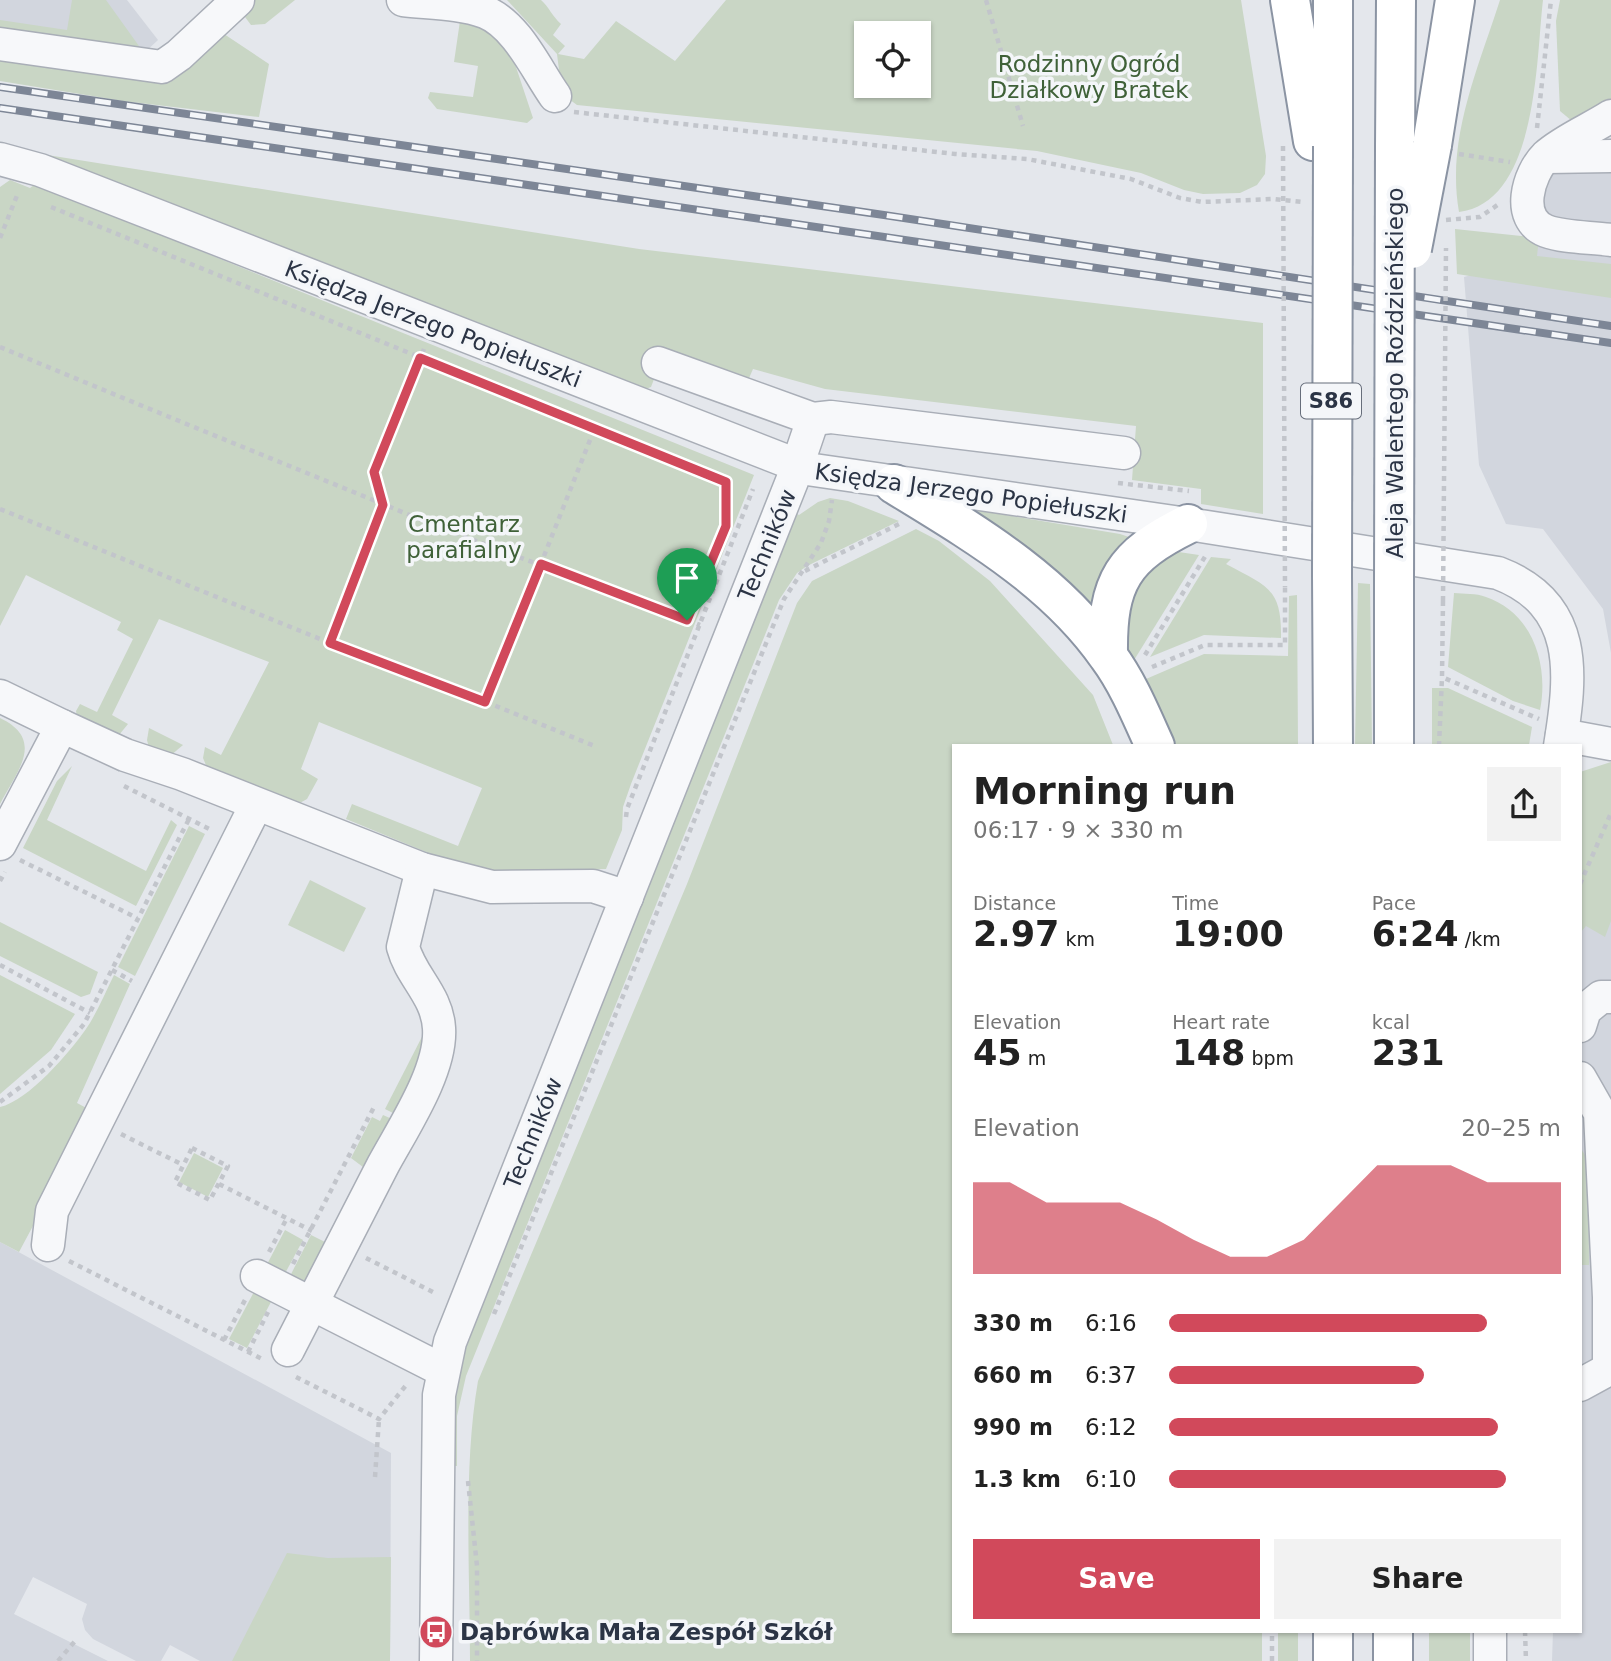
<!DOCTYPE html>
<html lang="en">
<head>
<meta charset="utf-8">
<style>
	body { margin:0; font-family:"DejaVu Sans",sans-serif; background:#f2f2f2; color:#222; height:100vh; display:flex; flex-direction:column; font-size:26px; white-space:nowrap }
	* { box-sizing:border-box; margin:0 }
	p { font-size:23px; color:#767676 }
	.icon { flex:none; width:38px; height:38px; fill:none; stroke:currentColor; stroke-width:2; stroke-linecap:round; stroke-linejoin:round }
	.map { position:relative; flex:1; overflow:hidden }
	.sheet { position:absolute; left:952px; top:744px; width:630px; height:889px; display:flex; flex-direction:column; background:#fff; border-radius:0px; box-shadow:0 2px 5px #0004 }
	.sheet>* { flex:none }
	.controls { position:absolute; left:854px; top:21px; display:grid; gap:14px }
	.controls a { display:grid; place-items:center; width:77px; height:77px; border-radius:0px; background:#fff; box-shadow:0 2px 5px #0004; font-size:35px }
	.pin { position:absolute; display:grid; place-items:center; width:60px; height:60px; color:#fff; margin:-72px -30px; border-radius:50% 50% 50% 0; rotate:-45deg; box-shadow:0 0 7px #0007 }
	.pin .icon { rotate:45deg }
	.round { display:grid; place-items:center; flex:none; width:74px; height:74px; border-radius:0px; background:#f2f2f2 }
	.overview { display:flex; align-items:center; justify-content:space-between; height:119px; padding:0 21px }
	h1 { font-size:38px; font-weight:700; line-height:52px }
	.figures { display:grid; grid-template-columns:repeat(3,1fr); gap:10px; height:119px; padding:7px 21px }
	.figures div { display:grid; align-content:center }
	.figures b { font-size:35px; font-weight:700 }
	.figures small { font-size:19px; font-weight:400 }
	.figures p { font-size:19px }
	.chart { height:196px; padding:14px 21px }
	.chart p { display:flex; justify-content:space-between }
	.chart svg { width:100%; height:126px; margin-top:7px; fill:#d1495b; opacity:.7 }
	.primary-button { display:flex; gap:14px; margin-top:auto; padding:14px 21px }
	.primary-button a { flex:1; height:80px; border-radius:0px; background:#d1495b; color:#fff; font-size:28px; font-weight:700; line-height:80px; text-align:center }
	.primary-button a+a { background:#f2f2f2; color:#222 }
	ul { padding:0 21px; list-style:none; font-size:23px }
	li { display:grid; grid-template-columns:112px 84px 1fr; align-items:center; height:52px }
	li i { height:18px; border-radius:9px; background:#d1495b }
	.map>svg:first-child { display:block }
</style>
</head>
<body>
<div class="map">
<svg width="1611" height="1661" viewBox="0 0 1611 1661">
	<rect width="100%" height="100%" fill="#e4e7ec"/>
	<g fill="#d2d6de">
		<polygon points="0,0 127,0 158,40 144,53 0,29"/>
		<polygon points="1550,163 1611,167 1611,653 1603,609 1543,529 1506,524 1479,465 1464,277 1536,256"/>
		<polygon points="1611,775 1611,1661 1552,1661 1553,1631 1580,1631 1580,862"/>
		<polygon points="0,1242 391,1453 390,1661 200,1661 170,1645 161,1661 136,1661 93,1639 85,1630 82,1619 87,1604 33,1577 14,1614 108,1661 0,1661"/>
	</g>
	<g fill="#c9d6c5" fill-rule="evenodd">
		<polygon points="72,0 106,0 144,53 0,29 0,20 67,30"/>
		<polygon points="255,0 295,0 265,24 251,25 242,13"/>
		<path d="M507,0H541C549,7 552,16 561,24L553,35L565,46L558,54L584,59L616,21L675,61L726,0H1241L1266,156L1265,174L1257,185L1240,193L1203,194L1184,190L1141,173L1037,151L577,105L562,94L557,54ZM866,33H919V86H866Z"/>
		<path d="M1500,0H1543C1536,59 1538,202 1459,212C1446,139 1478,69 1500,0Z"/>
		<polygon points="1560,0 1611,0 1611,103 1572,121 1560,111 1556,21"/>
		<polygon points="461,14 508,43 533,118 527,123 437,109 428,98 430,92 473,97 478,66 454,62"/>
		<polygon points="224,34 269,64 259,117 123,101 0,81 0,52 144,74"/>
		<polygon points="41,154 639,249 1263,323 1263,514 1201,504 1201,489 1132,480 1136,426 825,389 753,369 746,385 664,353 651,387 640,391"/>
		<polygon points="10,180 30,188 35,184 754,475 631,784 623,807 622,830 606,869 494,871 431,854 346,819 352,804 458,846 482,788 319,722 301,769 318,779 307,799 298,804 208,770 203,758 205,747 221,755 269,662 159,619 112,715 128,724 119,735 78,723 76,711 80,704 97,712 133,639 117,630 121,622 26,575 0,626 0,187"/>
		<polygon points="1455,229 1539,238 1537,256 1611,264 1611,298 1457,274"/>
		<polygon points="830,498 848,501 899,521 807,566 797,573 779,600 466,1376 457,1416 457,1466 449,1466 454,1373 793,512 799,515 818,502"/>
		<polygon points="975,510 1120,534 1135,539 1097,616 973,512"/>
		<path d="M916,529L939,541L990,581L1093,695L1113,745L954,746V1631H1262V1661H470C470,1573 463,1466 478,1381L687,884L797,603L812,581Z"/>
		<polygon points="1172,551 1199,555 1131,665 1121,645 1122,592"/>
		<path d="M1211,557L1231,559L1226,564C1266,586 1282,587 1281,638L1204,635L1150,657Z"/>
		<polygon points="1358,583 1370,584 1372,745 1355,745"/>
		<path d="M1454,593C1464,594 1476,593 1486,597C1533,613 1549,665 1540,710L1513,701L1448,667Z"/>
		<polygon points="1297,595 1298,745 1169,745 1139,682 1204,654 1288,656 1289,596"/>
		<polygon points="1432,688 1448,688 1532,727 1529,745 1432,745"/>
		<path d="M0,718C46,740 17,771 0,804Z"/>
		<polygon points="149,728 183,745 170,756 149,748 147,740"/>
		<polygon points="1611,762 1611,921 1605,937 1586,926 1580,933 1580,772"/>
		<polygon points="72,766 47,820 146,871 171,820 177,825 136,906 23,848 57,781"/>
		<polygon points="189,826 205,834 135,976 118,967"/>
		<polygon points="310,880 366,908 344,952 288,925"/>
		<polygon points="0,922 98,972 90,994 81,997 0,956"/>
		<polygon points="0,975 75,1014 51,1050 0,1094"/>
		<path d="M114,975L130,984L77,1103L94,1112L19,1252L0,1242V1107C28,1101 70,1052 86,1029C97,1013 105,993 114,975Z"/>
		<polygon points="427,1027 426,1049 395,1114 385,1109"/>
		<polygon points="383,1115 392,1119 370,1163 363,1167 351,1158 372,1117 380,1121"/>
		<polygon points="1580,1147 1588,1160 1589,1265 1580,1265"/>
		<polygon points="194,1153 223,1168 208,1197 179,1182"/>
		<polygon points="285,1230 303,1240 282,1279 264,1270"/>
		<polygon points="311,1235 329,1244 309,1285 287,1282"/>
		<polygon points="256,1288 273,1298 247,1348 229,1339"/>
		<polygon points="287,1553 328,1558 391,1557 390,1661 232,1661"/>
		<rect x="1278" y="1631" width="20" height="30"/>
		<rect x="1429" y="1631" width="41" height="30"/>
	</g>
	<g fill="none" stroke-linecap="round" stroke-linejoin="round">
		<defs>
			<g id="minor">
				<path d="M403,0C429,3 461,3 485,12C517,25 536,69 555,96"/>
				<polyline points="0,44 162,67 179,55 238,0"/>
				<path d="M1611,116C1591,129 1564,140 1546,156C1528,174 1515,219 1546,231C1565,238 1591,237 1611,240"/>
				<polyline points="1547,157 1611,156"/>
				<path d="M0,159L40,170L807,469L1188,524L1498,573C1579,604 1572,673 1560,746"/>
				<polyline points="658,363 813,419 831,417 1124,453"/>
				<polyline points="0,696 62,726"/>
				<polyline points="1562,735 1611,744"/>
				<polyline points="0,844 62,726 125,755 182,774 422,869 492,887 593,886 627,897"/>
				<polyline points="1580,1026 1585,1010 1601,997 1611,997"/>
				<polyline points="1580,1078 1600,1113 1609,1297 1609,1368"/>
				<polyline points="48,1245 52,1211 256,805"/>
				<polyline points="257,1276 442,1370"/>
				<path d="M288,1350C320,1288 352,1226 383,1165C403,1128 442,1070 439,1028C437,995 411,977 403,947L422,869"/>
				<polyline points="1580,1385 1611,1368"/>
				<polyline points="1490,1631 1490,1661"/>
				<polyline points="436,1661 439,1395 450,1342 792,481 813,419"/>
			</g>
			<g id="highway">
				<polyline points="1290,0 1313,141"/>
				<polyline points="1432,145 1455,0"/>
				<polyline points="1333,146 1333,0"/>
				<polyline points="1395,147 1396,0"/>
				<path d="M894,484C972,532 1054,579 1108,656C1128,683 1141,715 1155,746"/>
				<polyline points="1332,575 1333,746"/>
				<polyline points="1394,584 1394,746"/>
				<path d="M1108,654C1107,581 1123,556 1188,524"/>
				<polyline points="1333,1661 1333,1631"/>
				<polyline points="1393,1661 1393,1631"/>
			</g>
		</defs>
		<use href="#minor" stroke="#a9aeb7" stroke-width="35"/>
		<use href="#highway" stroke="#8b94a3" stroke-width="42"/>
		<g stroke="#c2c5cb" stroke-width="4.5" stroke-dasharray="5 5" stroke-linecap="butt">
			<polyline points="986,0 1023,126"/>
			<polyline points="574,112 955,154 1027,159 1131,179 1180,198 1202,202 1273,199 1302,202"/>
			<polyline points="1537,128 1551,0"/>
			<polyline points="1459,154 1510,162"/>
			<polyline points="51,207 726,482 726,526 687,620"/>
			<polyline points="1446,220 1480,217 1499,204"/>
			<polyline points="0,238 18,193"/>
			<path d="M0,347C127,400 255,452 383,504C487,548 595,583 700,625"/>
			<polyline points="1118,483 1189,491"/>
			<polyline points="0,509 330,643 486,702 594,430"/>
			<polyline points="805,571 901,523"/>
			<polyline points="1443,601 1442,677 1539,719"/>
			<polyline points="330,643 383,504 374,472 424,349"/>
			<polyline points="1145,655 1206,555"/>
			<polyline points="1152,667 1205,645 1285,645 1285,587"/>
			<polyline points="486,702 597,747"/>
			<polyline points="1439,746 1442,677"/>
			<polyline points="124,786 213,831"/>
			<polyline points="626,817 627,809 753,489"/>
			<polyline points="20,860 137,918"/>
			<polyline points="0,881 5,872"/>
			<polyline points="1580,884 1611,813"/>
			<polyline points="0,965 90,1013"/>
			<polyline points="112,970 132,981"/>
			<polyline points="0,1102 49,1066 84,1024 189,819"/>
			<polyline points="121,1134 183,1165"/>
			<polygon points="192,1148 228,1166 210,1200 175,1182"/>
			<polyline points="219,1184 312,1231"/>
			<polyline points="269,1252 287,1218"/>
			<polyline points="366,1258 433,1292"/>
			<polyline points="69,1261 264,1360"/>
			<polyline points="293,1264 374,1107"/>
			<polyline points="494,1314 784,599 821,543 829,521 832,500"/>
			<polyline points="224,1340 245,1300"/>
			<polyline points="248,1352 268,1312"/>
			<polyline points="296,1377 379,1419 407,1384"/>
			<polyline points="375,1477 379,1419"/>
			<polyline points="468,1481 477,1566 477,1661"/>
			<polyline points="1525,1631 1526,1661"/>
			<polyline points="58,1661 76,1640"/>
			<polyline points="1272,1661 1272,1631"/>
		</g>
		<use href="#minor" stroke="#f7f8fa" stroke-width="32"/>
		<use href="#highway" stroke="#fff" stroke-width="38"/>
		<defs>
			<g id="rail">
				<polyline points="0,87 884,215 1611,326"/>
				<polyline points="0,108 1611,343"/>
			</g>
		</defs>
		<use href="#rail" stroke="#7d8696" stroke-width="8"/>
		<use href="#rail" stroke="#f4f6f9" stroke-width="5" stroke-dasharray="16" stroke-linecap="butt"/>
		<defs>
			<g id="highway-bridge">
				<polyline points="1412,249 1432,145"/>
				<polyline points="1332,575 1333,146"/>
				<polyline points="1394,584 1395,147"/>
			</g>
		</defs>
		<use href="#highway-bridge" stroke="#8b94a3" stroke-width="42" stroke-linecap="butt"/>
		<g stroke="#c2c5cb" stroke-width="4.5" stroke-dasharray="5 5" stroke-linecap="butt">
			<polyline points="1283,146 1285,587"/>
			<polyline points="1443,601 1446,248"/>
		</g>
		<use href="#highway-bridge" stroke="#fff" stroke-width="38"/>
	</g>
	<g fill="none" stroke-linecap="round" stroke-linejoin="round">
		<defs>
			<polygon id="route" points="420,358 726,482 726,526 687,620 541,564 485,702 330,643 383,505 374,472"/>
		</defs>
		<use href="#route" stroke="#fff" stroke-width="14"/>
		<use href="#route" stroke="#d1495b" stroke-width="9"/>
	</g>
	<defs>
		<symbol id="bus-disc" viewBox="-11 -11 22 22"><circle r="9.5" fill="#d1495b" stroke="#f4f6f9"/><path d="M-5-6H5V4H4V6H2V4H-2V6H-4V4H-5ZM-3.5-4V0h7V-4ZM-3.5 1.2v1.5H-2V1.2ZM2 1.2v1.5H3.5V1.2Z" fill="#fff"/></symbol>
	</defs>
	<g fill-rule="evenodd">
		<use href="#bus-disc" x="417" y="1613" width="38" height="38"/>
	</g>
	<g text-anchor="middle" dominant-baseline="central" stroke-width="7" stroke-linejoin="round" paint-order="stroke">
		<rect fill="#f4f6f9" stroke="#676e7b" stroke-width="2" x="1301" y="383.5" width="60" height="35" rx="5"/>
		<g font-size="21" font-weight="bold" fill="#2b3445">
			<text x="1331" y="401">S86</text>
		</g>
		<g font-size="23" fill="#3f6138" stroke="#f4f6f9">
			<text x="1089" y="64">Rodzinny Ogród<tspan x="1089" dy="26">Działkowy Bratek</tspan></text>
			<text x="464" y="524">Cmentarz<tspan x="464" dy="26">parafialny</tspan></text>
		</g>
		<g font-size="23" fill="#2b3445" stroke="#f4f6f9">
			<text transform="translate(433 324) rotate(21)">Księdza Jerzego Popiełuszki</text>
			<text transform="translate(1395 373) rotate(-90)">Aleja Walentego Roździeńskiego</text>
			<text transform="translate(971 493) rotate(8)">Księdza Jerzego Popiełuszki</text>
			<text transform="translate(767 545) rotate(-68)">Techników</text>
			<text transform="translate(533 1133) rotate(-68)">Techników</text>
		</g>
		<g font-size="23" font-weight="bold" fill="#2b3445" stroke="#f4f6f9" text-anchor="start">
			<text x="460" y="1632">Dąbrówka Mała Zespół Szkół</text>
		</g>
	</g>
</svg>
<div class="controls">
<a><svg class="icon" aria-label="locate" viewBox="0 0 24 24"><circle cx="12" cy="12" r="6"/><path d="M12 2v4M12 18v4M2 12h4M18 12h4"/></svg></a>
</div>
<div class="pin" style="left:687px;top:620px;background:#1e9e55"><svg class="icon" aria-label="arrive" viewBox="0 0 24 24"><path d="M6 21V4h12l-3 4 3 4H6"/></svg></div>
<section class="sheet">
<div class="overview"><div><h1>Morning run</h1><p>06:17 · 9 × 330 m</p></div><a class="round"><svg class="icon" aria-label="share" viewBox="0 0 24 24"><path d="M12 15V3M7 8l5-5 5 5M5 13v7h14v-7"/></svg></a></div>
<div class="figures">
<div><p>Distance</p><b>2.97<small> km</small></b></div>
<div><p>Time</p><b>19:00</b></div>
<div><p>Pace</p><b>6:24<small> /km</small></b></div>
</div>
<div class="figures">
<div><p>Elevation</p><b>45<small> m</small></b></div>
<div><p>Heart rate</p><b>148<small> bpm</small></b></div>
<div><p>kcal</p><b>231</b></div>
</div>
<div class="chart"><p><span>Elevation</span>20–25 m</p>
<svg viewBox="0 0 160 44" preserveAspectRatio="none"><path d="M0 44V12L10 12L20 19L30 19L40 19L50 25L60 32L70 38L80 38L90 32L100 19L110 6L120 6L130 6L140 12L150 12L160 12V44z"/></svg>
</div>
<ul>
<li><b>330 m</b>6:16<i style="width:81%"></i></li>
<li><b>660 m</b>6:37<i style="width:65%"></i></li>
<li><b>990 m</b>6:12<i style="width:84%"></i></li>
<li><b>1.3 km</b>6:10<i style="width:86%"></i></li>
</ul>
<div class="primary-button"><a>Save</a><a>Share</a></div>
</section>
</div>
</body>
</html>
